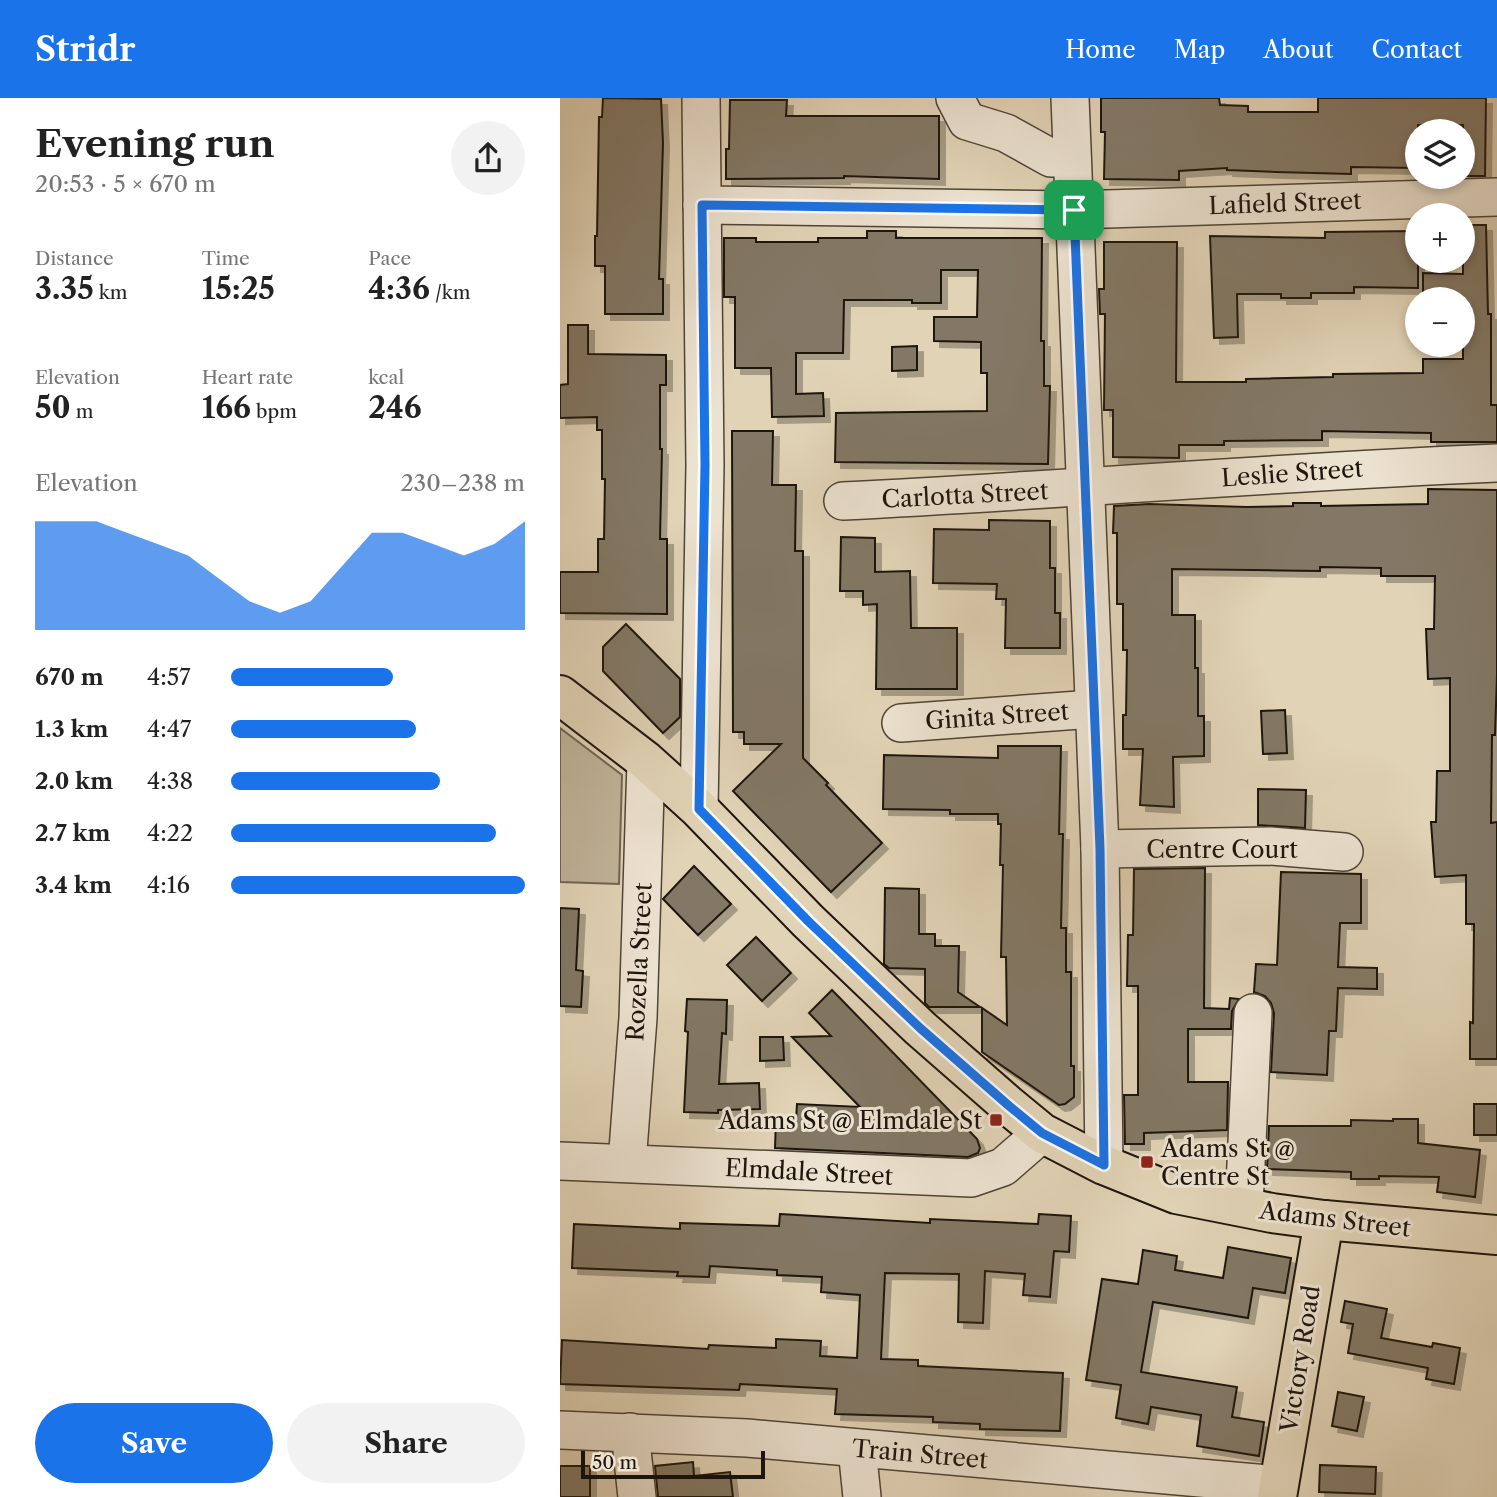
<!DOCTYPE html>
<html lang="en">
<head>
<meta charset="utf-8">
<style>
	body { margin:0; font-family:"Libre Caslon Text",serif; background:#f2f2f2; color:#222; height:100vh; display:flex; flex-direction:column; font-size:26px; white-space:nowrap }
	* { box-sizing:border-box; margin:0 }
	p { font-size:23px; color:#767676 }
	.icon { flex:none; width:38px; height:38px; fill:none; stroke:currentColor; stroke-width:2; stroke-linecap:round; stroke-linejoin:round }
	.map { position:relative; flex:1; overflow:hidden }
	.panel { display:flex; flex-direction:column; background:#fff; width:560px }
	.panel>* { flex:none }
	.tools { position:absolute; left:845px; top:21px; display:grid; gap:14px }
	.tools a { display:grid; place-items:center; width:70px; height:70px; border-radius:50%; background:#fff; box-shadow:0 4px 10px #0003; font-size:35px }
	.scale { position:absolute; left:21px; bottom:18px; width:184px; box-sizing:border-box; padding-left:7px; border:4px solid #1e150d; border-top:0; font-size:19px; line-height:24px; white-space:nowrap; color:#1e150d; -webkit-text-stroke:5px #ece2d0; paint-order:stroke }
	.pin { position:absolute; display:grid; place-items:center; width:60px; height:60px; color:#fff; margin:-30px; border-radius:14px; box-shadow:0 4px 10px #0006 }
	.round { display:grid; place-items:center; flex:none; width:74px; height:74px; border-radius:37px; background:#f2f2f2 }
	.head { display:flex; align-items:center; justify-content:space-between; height:119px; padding:0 35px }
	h1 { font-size:38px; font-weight:700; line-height:52px }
	.stats { display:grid; grid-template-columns:repeat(3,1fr); gap:10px; height:119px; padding:7px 35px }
	.stats div { display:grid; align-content:center }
	.stats b { font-size:30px; font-weight:700 }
	.stats small { font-size:19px; font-weight:400 }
	.stats p { font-size:19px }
	.chart { height:196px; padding:14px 35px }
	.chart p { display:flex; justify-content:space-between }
	.chart svg { width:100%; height:126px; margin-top:7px; fill:#1a73e8; opacity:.7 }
	.button { display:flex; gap:14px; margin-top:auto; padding:14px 35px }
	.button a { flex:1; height:80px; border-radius:42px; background:#1a73e8; color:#fff; font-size:28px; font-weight:700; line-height:80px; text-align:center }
	.button a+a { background:#f2f2f2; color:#222 }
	ul { padding:0 35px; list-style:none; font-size:23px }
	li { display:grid; grid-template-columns:112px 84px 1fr; align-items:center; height:52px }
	li i { height:18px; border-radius:9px; background:#1a73e8 }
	header { display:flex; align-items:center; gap:42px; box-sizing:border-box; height:98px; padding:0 35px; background:#1a73e8; color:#fff }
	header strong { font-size:33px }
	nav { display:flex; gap:38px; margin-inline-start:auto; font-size:24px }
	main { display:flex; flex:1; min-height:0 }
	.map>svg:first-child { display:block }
</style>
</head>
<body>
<header>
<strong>Stridr</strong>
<nav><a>Home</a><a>Map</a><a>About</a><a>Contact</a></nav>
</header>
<main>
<section class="panel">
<div class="head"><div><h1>Evening run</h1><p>20:53 · 5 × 670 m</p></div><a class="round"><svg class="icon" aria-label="share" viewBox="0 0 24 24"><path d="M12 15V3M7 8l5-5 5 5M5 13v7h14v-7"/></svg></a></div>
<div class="stats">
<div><p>Distance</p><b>3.35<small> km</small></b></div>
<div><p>Time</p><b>15:25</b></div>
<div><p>Pace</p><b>4:36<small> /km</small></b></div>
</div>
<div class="stats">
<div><p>Elevation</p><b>50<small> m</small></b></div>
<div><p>Heart rate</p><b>166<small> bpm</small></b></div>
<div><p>kcal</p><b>246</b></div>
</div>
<div class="chart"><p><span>Elevation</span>230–238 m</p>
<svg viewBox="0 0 160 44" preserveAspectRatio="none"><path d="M0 44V6L10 6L20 6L30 10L40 14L50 18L60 26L70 34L80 38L90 34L100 22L110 10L120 10L130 14L140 18L150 14L160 6V44z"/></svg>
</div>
<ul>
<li><b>670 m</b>4:57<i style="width:55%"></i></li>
<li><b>1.3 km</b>4:47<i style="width:63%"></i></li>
<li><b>2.0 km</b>4:38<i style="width:71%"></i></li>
<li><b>2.7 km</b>4:22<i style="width:90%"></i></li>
<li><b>3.4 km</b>4:16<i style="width:100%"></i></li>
</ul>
<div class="button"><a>Save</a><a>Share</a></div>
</section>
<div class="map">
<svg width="937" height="1399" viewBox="0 0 937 1399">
	<defs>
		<filter id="shadow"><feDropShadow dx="6" dy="6" stdDeviation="0" flood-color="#0004"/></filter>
	</defs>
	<rect width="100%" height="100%" fill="#e1d3b6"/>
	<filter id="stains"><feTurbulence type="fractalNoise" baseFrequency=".00286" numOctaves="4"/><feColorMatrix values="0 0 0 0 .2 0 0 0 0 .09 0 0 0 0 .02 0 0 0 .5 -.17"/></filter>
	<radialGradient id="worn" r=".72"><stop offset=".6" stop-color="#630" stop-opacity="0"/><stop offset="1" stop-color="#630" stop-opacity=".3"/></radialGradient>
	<polygon fill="#c0b399" stroke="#6f6453" stroke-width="2" points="0,630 62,677 59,786 0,784"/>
	<g fill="#837865" stroke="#1e150d" stroke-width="2" filter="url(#shadow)">
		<polygon points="43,0 101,1 103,45 99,181 103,181 103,216 45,216 45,168 35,168 35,138 37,138 39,19 42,19"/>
		<polygon points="541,0 659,0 660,7 688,8 688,14 758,14 758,0 926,0 925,78 903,78 903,27 858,27 858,70 791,69 791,76 716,74 667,72 667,70 619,73 619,82 544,81 545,34 541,34"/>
		<polygon points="170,2 227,2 226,18 379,18 379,81 284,78 284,80 166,81 166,51 169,51"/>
		<polygon points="903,127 926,127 928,216 931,216 931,307 937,307 937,344 871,344 871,335 762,333 762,342 664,343 664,347 619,347 619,360 553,359 553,312 544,312 545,216 540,216 539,191 544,191 544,144 617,144 616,284 686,284 686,281 773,279 773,276 863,275 863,261 903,261 903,201 863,201 863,175 903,176"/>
		<polygon points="307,133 336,133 336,140 482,140 481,243 484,243 484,288 490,288 488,366 275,364 276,315 427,313 427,275 421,275 421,244 374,243 374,219 417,219 418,172 381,172 381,205 352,205 352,202 284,202 283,255 236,255 236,296 263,295 264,318 212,319 211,270 175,270 175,199 164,199 164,140 196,140 196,144 258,144 258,140 307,140"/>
		<polygon points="858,133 858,190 794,189 794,195 751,195 751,200 721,200 721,196 677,196 678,239 654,240 650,138 765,140 765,134"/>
		<polygon points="8,227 28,227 28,256 106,257 106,287 100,287 100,351 102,351 100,441 107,441 107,516 0,515 0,474 38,474 38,441 44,441 45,381 42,381 42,332 37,332 37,319 0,320 0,287 8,286"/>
		<polygon points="357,248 357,272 332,273 332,249"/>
		<polygon points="172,333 213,333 212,387 236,387 235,453 243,453 243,660 268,685 266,687 322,745 271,794 173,693 221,646 184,646 184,634 173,634"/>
		<polygon points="868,391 937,392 937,578 935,637 932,637 931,725 937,724 937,961 910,961 910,924 913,925 914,826 906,826 906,777 875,779 871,724 876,724 877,673 890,673 890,580 868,581 866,531 874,531 875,478 821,478 821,470 760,469 760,473 612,471 612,517 635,517 635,570 638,570 638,618 644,618 644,658 613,659 614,709 580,707 583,651 563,651 563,617 566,617 567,552 563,552 563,506 557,506 557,435 553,435 554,408 589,406 687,409 733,408 733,405 761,405 761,408 868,406"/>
		<polygon points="429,422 490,423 490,470 495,470 495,515 500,515 500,550 445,550 446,501 436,501 437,486 373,485 374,431 429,432"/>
		<polygon points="281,439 315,440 315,474 350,473 351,530 397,530 397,591 316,591 317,506 303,507 303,493 280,493"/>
		<polygon points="66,526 120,581 120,619 103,635 43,573 43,549"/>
		<polygon points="725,612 727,655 703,656 701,613"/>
		<polygon points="438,648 501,648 499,736 503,736 501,830 506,830 506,874 511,874 511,968 514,968 514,999 505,1006 499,1007 422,954 422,910 447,927 446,859 441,859 443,767 440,767 441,726 438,726 438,716 390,716 390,712 323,711 324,657 438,660"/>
		<polygon points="698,691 746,692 745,730 698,727"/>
		<polygon points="134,768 171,806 138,837 103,801"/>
		<polygon points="645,770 644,910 669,911 670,900 679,901 672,913 671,931 628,931 628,984 668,984 667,1032 584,1035 584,1046 565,1046 564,997 578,997 578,888 567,888 568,837 573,837 574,771"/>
		<polygon points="721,774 801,776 801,825 780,825 778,869 817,870 817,891 778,890 776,933 769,933 767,977 711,974 714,915 711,905 705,898 694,894 696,866 717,867"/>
		<polygon points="325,790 359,791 359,836 375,836 375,848 399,848 398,894 420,909 369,909 365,905 365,871 329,870 324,866"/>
		<polygon points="0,810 19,811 16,872 23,873 21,909 0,908"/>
		<polygon points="196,839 231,875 202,903 167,867"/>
		<polygon points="272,892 417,1041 420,1050 418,1055 408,1059 215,1050 216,1022 236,1023 237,1006 300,1009 232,939 271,938 249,915"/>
		<polygon points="127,901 167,902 166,936 162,935 159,986 199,985 200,1011 158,1012 158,1015 124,1014 128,934 125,933"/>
		<polygon points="200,939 223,939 224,962 200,963"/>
		<rect x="914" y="1006" width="23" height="31"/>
		<polygon points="833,1021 858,1021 858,1045 920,1052 915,1099 877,1094 879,1079 819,1078 819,1081 791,1081 791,1074 707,1071 709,1028 791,1028 791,1022 833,1023"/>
		<polygon points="220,1116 370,1125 370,1121 478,1126 479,1116 511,1118 509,1154 494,1153 490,1199 463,1197 465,1176 425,1173 423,1225 398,1224 399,1176 325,1175 321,1261 358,1262 358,1268 503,1275 500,1333 420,1331 420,1326 373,1324 373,1319 275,1316 277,1291 180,1286 179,1292 0,1286 2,1242 148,1251 149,1247 216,1250 216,1241 261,1243 260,1258 297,1260 300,1197 261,1194 262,1179 217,1177 217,1172 150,1168 149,1179 117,1178 118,1174 12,1170 14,1126 120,1131 120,1125 219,1128"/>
		<polygon points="668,1149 731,1160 725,1195 693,1190 688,1220 593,1204 581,1274 677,1289 672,1319 704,1324 699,1358 637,1348 641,1317 591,1309 588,1326 556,1320 561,1287 526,1282 542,1181 578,1186 583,1152 617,1158 615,1172 663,1180"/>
		<polygon points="785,1203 827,1211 821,1240 872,1249 873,1245 900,1250 894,1286 866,1281 868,1270 788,1255 793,1226 781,1224"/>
		<polygon points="778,1294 804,1299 797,1333 772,1328"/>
		<polygon points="133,1364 134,1378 170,1374 173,1399 98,1399 95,1368"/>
		<polygon points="760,1367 816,1369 815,1396 759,1394"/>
		<rect x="0" y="1368" width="30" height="31"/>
	</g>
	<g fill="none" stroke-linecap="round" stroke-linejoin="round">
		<defs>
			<g id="minor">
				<polyline points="395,0 407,23 446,35 491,60 512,60"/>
				<polyline points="510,0 540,751 544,1067"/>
				<polyline points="142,107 514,112 937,99"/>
				<path d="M283,403C501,392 719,374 937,365"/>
				<polyline points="341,625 533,611"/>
				<polyline points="139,711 145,367 141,0"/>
				<polyline points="540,751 710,748 784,754"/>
				<polyline points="0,1063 411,1080 443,1069 482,1035"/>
				<polyline points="67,1065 78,920 86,663"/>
				<polyline points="684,1109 693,915"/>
				<polyline points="0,1332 187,1340 719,1387"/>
				<polyline points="70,1334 77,1399"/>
				<polyline points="297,1350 302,1399"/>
			</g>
			<g id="major">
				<polyline points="0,597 86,663 139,711 248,823 360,930 448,1007 482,1035 544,1067 616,1096 712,1115 764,1122 937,1137"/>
				<polyline points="717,1399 764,1122"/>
			</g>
		</defs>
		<use href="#minor" stroke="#4f4437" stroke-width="40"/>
		<use href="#major" stroke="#1e150d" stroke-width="42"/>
		<use href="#minor" stroke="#ece2d0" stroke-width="37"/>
		<use href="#major" stroke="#e1d3b6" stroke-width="38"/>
	</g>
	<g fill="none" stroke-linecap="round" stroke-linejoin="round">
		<defs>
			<polygon id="route" points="142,107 514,112 540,751 544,1067 482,1035 448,1007 360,930 248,823 139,711 145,367"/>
		</defs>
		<use href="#route" stroke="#fff" stroke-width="14"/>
		<use href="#route" stroke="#1a73e8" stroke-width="9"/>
	</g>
	<g fill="#8f2418" stroke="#ece2d0" stroke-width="2.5">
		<rect x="429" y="1015" width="14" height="14" rx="3.5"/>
		<rect x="580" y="1057" width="14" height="14" rx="3.5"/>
	</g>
	<g text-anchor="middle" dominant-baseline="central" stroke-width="6" stroke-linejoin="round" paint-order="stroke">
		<g font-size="24" fill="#1e150d" stroke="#ece2d0">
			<text transform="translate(725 105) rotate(-2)">Lafield Street</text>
			<text transform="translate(732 375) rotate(-4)">Leslie Street</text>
			<text transform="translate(405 397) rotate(-3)">Carlotta Street</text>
			<text transform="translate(437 618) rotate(-4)">Ginita Street</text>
			<text x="662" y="751">Centre Court</text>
			<text transform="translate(79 864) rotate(-87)">Rozella Street</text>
			<text transform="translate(249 1074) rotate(3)">Elmdale Street</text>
			<text transform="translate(775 1121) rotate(7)">Adams Street</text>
			<text transform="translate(740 1261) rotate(-81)">Victory Road</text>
			<text transform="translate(360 1356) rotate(5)">Train Street</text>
		</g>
		<g font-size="24" fill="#1e150d" stroke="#ece2d0" text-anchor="end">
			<text x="422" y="1022">Adams St @ Elmdale St</text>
			<text x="601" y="1050" text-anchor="start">Adams St @<tspan x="601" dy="28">Centre St</tspan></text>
		</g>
	</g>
	<rect width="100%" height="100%" filter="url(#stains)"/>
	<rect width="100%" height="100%" fill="url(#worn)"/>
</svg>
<div class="tools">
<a><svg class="icon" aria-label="layers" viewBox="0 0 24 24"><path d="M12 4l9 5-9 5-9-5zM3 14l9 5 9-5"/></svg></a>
<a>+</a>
<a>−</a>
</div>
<div class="scale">50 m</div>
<div class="pin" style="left:514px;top:112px;background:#1e9e55"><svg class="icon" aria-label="arrive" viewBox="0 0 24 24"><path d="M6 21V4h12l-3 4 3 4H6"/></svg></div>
</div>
</main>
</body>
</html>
